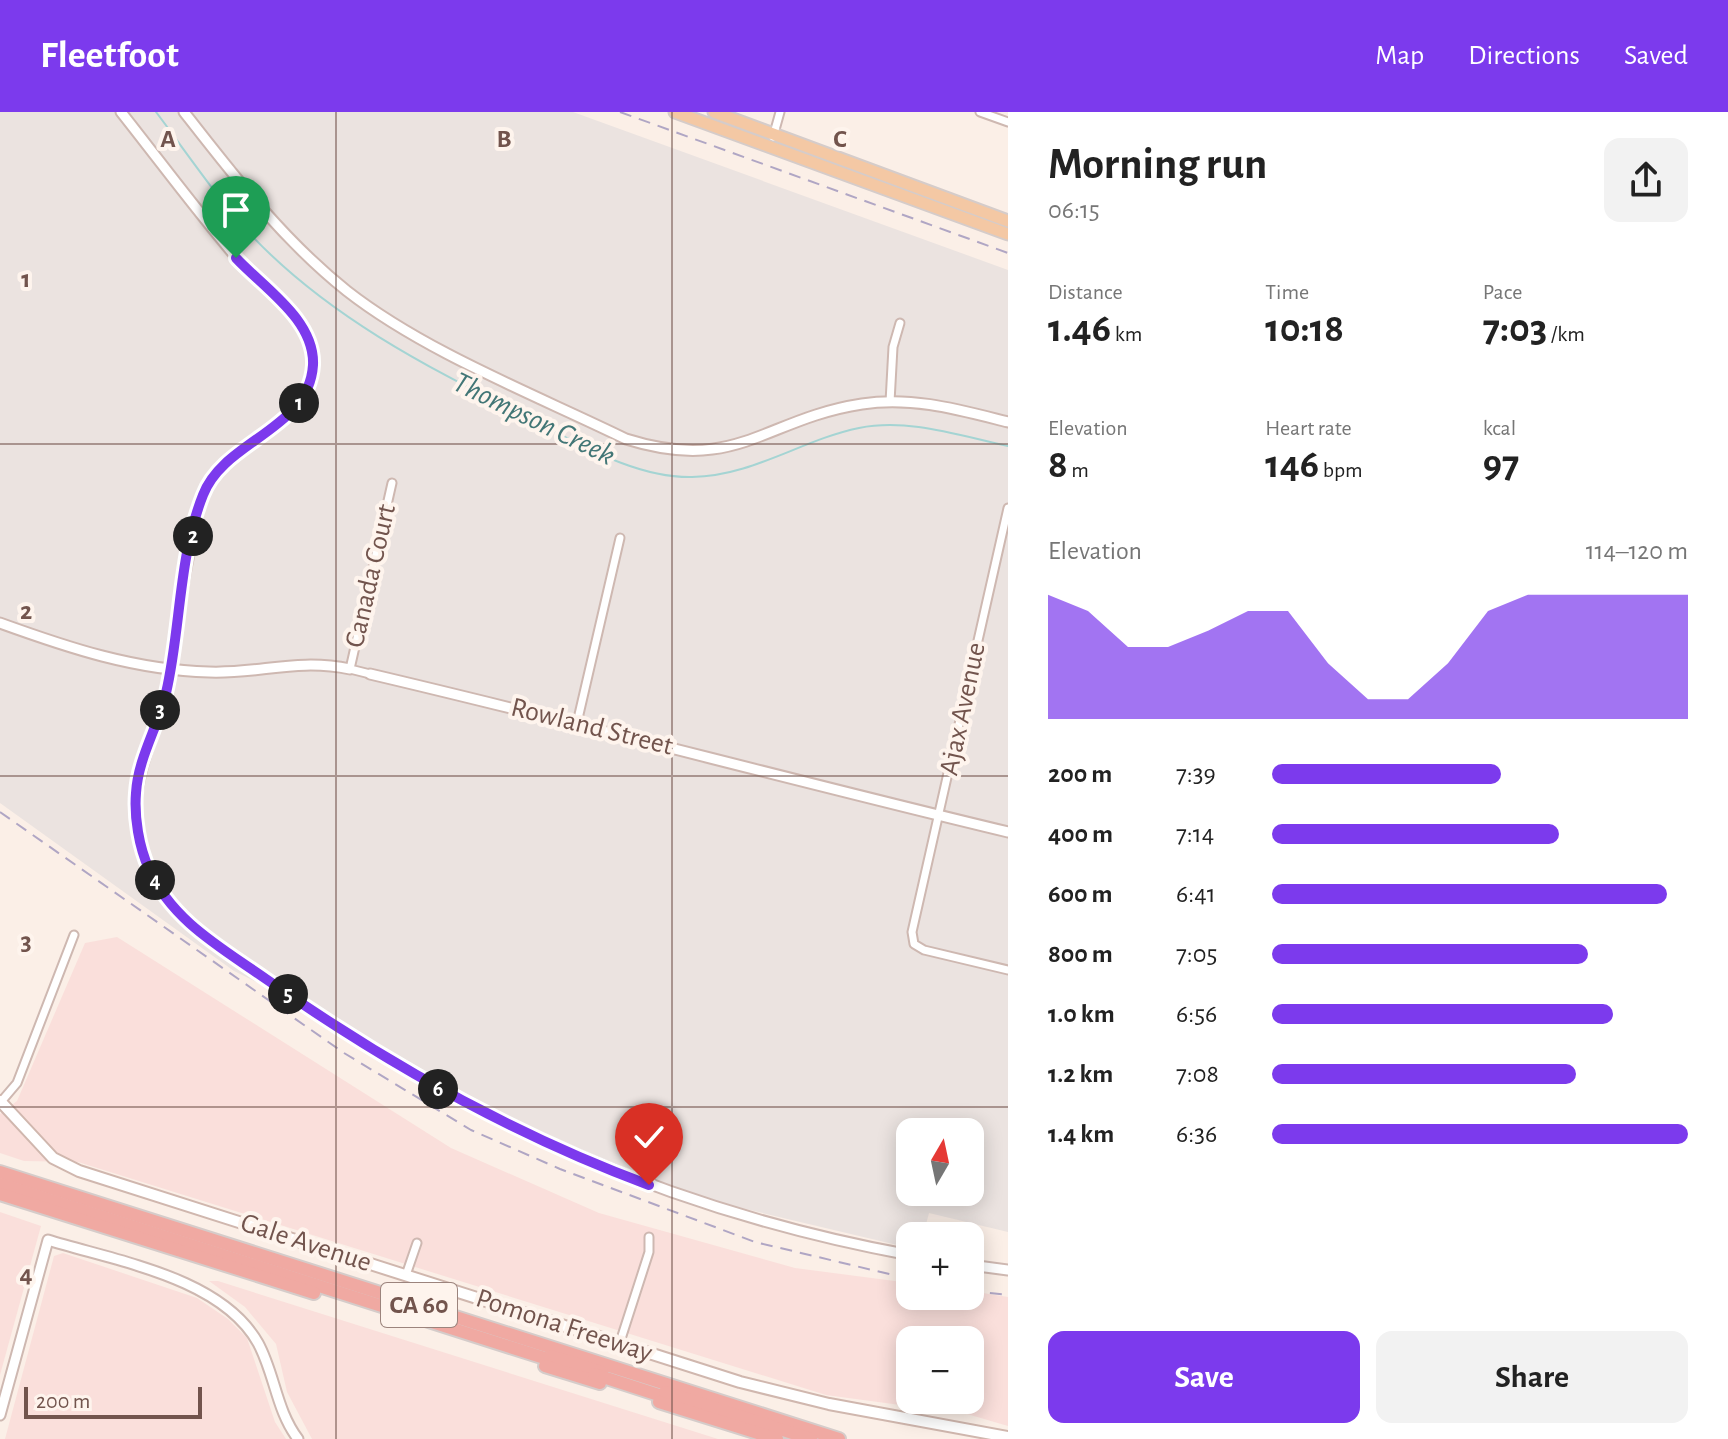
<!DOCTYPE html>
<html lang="en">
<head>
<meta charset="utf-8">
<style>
	body { margin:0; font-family:"Alegreya Sans",sans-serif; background:#f2f2f2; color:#222; height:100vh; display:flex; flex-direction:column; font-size:30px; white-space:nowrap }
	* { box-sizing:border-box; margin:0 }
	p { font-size:26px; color:#767676 }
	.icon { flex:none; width:44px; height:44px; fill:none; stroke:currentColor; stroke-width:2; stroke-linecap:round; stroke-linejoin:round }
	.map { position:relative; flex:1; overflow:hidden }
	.sheet { display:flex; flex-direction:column; background:#fff; width:720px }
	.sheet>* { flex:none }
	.needle { width:52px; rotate:9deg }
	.buttons { position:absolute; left:896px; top:1006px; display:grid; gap:16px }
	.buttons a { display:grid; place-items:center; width:88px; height:88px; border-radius:16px; background:#fff; box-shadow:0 4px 20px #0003; font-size:40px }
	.scale { position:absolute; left:24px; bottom:20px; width:178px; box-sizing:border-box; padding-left:8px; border:4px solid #72544d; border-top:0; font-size:22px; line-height:28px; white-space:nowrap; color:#72544d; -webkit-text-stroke:6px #fef4ed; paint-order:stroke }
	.pin { position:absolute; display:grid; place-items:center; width:68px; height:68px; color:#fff; margin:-82px -34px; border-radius:50% 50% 50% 0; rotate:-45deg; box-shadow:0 0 8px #0007 }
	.pin .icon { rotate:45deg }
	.km { position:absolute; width:40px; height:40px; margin:-20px; border-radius:50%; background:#222; color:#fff; font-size:22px; line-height:40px; text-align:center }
	.round { display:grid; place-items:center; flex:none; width:84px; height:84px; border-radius:16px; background:#f2f2f2 }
	.summary { display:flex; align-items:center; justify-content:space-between; height:136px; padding:0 40px }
	h1 { font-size:44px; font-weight:700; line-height:60px }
	.metrics { display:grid; grid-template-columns:repeat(3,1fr); gap:12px; height:136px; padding:8px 40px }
	.metrics div { display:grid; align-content:center }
	.metrics b { font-size:40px; font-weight:700 }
	.metrics small { font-size:22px; font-weight:400 }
	.metrics p { font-size:22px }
	.chart { height:224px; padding:16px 40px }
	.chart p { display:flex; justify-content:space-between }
	.chart svg { width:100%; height:144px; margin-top:8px; fill:#7c3aed; opacity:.7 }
	.cta { display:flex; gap:16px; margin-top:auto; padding:16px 40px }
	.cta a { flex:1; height:92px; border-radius:16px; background:#7c3aed; color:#fff; font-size:32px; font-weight:700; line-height:92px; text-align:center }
	.cta a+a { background:#f2f2f2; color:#222 }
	ul { padding:0 40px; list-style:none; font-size:26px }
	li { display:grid; grid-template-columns:128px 96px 1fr; align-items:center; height:60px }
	li i { height:20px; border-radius:10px; background:#7c3aed }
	header { display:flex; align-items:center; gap:48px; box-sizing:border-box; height:112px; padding:0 40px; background:#7c3aed; color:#fff }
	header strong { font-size:38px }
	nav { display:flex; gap:44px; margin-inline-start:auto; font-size:28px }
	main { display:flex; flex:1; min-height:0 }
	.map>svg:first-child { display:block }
</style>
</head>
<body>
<header>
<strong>Fleetfoot</strong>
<nav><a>Map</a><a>Directions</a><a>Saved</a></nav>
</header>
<main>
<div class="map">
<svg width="1008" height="1327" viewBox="0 0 1008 1327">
	<rect width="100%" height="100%" fill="#fbefe7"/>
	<g fill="#fadfdb" fill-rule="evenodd">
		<path d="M117,825L451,1036L599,1101L795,1156L910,1171V1184H970V1179L1008,1185V1314L967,1302L826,1283L78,1050L24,1049L0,1041V1002L17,989L85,831ZM910,1228H970V1288H910Z"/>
		<polygon points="0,1100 41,1114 0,1263"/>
		<polygon points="63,1141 197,1186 228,1207 247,1226 275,1310 286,1327 5,1327 54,1144"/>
		<polygon points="209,1169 218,1169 718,1327 312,1327 287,1280 276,1232 245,1195"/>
	</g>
	<path fill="#ebe3e0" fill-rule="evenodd" d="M0,0H573L1008,158V1120L929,1101L923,1124H910V1136L733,1094L639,1064L532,1018L334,908L234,859L0,691ZM910,1020H970V1080H910Z"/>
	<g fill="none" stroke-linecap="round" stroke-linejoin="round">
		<path stroke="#a4d4d3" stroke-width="2" d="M156,0C187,41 217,86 252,124C332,208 432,257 534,309C582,333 636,366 692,365C753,364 801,328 859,316C909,306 960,324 1008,334"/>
		<defs>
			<g id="minor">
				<polyline points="980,0 1008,10"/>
				<polyline points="773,25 780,0"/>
				<polyline points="890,290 893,235 900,211"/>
				<polyline points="1008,396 912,820 914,832 924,838 1008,858"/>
				<polyline points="370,562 350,557 392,371"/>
				<polyline points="577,611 620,426"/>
				<polyline points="0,991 17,971 74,823"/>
				<polyline points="406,1163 417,1131"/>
				<polyline points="620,1230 649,1140 649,1125"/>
			</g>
			<g id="tertiary">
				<path d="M121,0C159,48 196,98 236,145C256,169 286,189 303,215C309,224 312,237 313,248C314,308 245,323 214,364C198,384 196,413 190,438C180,479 178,519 170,560C157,633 116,677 148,756C171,812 228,841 275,873C471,1010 675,1100 910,1143"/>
				<path d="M184,0C234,64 283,128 347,179C425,240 536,283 626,327C737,362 764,307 862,292C912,284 960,298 1008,310"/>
				<path d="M0,511C69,536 135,558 209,560C260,562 296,546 350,557"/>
				<path d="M370,562C583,612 795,669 1008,720"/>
				<polyline points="970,1153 1008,1158"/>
				<path d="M0,1303L48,1128C115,1149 221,1165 258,1231C275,1262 276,1298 298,1327"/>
			</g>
			<polyline id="secondary" points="0,989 53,1046 79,1059 740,1270 829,1292 1008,1325"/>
			<g id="primary">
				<polyline points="675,0 1008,122"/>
				<polyline points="714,0 1008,109"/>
			</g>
			<g id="motorway">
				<polyline points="0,1060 839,1327"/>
				<polyline points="0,1072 557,1250"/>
				<polyline points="0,1082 314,1181"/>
				<polyline points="551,1244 602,1260"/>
				<polyline points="545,1254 600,1271"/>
				<polyline points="594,1262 671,1287"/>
				<polyline points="665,1280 811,1327"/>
				<polyline points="659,1290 777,1327"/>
			</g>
		</defs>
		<use href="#minor" stroke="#ceb8b1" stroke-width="11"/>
		<use href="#tertiary" stroke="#ceb8b1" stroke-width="13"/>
		<use href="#secondary" stroke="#d0b7ae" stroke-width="14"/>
		<use href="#primary" stroke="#d5ccca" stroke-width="15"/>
		<use href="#motorway" stroke="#d5ccca" stroke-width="16"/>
		<use href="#minor" stroke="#fff" stroke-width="7"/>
		<use href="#tertiary" stroke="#fff" stroke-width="9"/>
		<use href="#secondary" stroke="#fff" stroke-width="10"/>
		<use href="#primary" stroke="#f4c8a4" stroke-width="11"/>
		<use href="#motorway" stroke="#f0a9a2" stroke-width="12"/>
		<g stroke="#b0a6c4" stroke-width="2" stroke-dasharray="12 8" stroke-linecap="butt">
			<polyline points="620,0 1008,141"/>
			<polyline points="0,700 344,941 471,1018 560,1057 755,1130 910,1167"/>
			<polyline points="970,1179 1008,1183"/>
		</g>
	</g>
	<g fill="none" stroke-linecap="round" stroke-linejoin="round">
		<defs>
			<path id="route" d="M236,146C264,176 315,208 313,253C309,318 224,328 203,383C178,446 181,517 166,581C158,615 138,646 136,681C134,705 139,735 149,757C172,809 222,836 266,867C386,951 511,1022 649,1073"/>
		</defs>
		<use href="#route" stroke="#fff" stroke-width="16"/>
		<use href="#route" stroke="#7c3aed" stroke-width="10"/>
	</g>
	<path fill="none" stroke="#72544d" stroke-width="2" stroke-opacity="0.55" d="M336,0V1327M672,0V1327M0,332H1008M0,664H1008M0,995H1008"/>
	<g text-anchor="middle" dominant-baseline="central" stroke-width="8" stroke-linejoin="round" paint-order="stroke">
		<rect fill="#fef4ed" stroke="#9c847d" stroke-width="2" x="381" y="1171" width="76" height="44" rx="6"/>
		<g font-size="26" font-weight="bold" fill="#72544d">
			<text x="419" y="1193">CA 60</text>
		</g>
		<g font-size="28" fill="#72544d" stroke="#fef4ed">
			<text transform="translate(371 464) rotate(-77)">Canada Court</text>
			<text transform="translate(963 597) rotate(-78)">Ajax Avenue</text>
			<text transform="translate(592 615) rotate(14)">Rowland Street</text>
			<text transform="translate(306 1131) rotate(18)">Gale Avenue</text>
			<text transform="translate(564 1214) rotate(18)">Pomona Freeway</text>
		</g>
		<g font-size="30" font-style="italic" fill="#427676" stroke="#fef4ed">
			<text transform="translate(534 307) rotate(26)">Thompson Creek</text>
		</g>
	</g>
	<g font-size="26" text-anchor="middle" font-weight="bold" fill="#72544d" stroke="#fef4ed" stroke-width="8" stroke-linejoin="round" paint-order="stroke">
		<text x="168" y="35">A</text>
		<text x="504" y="35">B</text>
		<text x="840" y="35">C</text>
		<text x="26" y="175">1</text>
		<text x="26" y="507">2</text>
		<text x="26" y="838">3</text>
		<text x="26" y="1170">4</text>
	</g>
</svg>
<div class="buttons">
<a><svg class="needle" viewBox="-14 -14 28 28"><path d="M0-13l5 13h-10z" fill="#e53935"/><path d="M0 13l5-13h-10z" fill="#767676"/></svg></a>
<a>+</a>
<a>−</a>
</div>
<div class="scale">200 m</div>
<div class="pin" style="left:236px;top:146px;background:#1e9e55"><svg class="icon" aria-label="arrive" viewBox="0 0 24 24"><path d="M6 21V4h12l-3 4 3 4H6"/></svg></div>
<div class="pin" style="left:649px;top:1073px;background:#d93025"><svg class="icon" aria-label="check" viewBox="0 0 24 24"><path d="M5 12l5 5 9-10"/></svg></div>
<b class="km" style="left:299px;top:291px">1</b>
<b class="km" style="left:193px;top:424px">2</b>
<b class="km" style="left:160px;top:598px">3</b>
<b class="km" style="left:155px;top:768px">4</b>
<b class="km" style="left:288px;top:882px">5</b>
<b class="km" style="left:438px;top:977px">6</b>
</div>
<section class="sheet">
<div class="summary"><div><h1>Morning run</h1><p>06:15</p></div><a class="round"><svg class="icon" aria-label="share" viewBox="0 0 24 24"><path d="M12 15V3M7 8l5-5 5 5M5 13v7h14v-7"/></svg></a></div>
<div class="metrics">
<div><p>Distance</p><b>1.46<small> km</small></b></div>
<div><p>Time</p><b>10:18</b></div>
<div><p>Pace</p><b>7:03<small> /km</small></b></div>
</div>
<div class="metrics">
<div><p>Elevation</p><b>8<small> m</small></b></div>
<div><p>Heart rate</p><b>146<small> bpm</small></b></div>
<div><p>kcal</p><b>97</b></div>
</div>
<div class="chart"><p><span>Elevation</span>114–120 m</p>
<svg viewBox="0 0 160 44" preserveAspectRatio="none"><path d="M0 44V6L10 11L20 22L30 22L40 17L50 11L60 11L70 27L80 38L90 38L100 27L110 11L120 6L130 6L140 6L150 6L160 6V44z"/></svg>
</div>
<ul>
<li><b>200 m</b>7:39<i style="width:55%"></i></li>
<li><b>400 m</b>7:14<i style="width:69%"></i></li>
<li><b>600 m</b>6:41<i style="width:95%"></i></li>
<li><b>800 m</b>7:05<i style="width:76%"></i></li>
<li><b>1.0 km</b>6:56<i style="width:82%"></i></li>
<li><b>1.2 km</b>7:08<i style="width:73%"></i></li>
<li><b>1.4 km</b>6:36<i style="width:100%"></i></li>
</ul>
<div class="cta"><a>Save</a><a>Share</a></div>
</section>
</main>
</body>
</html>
